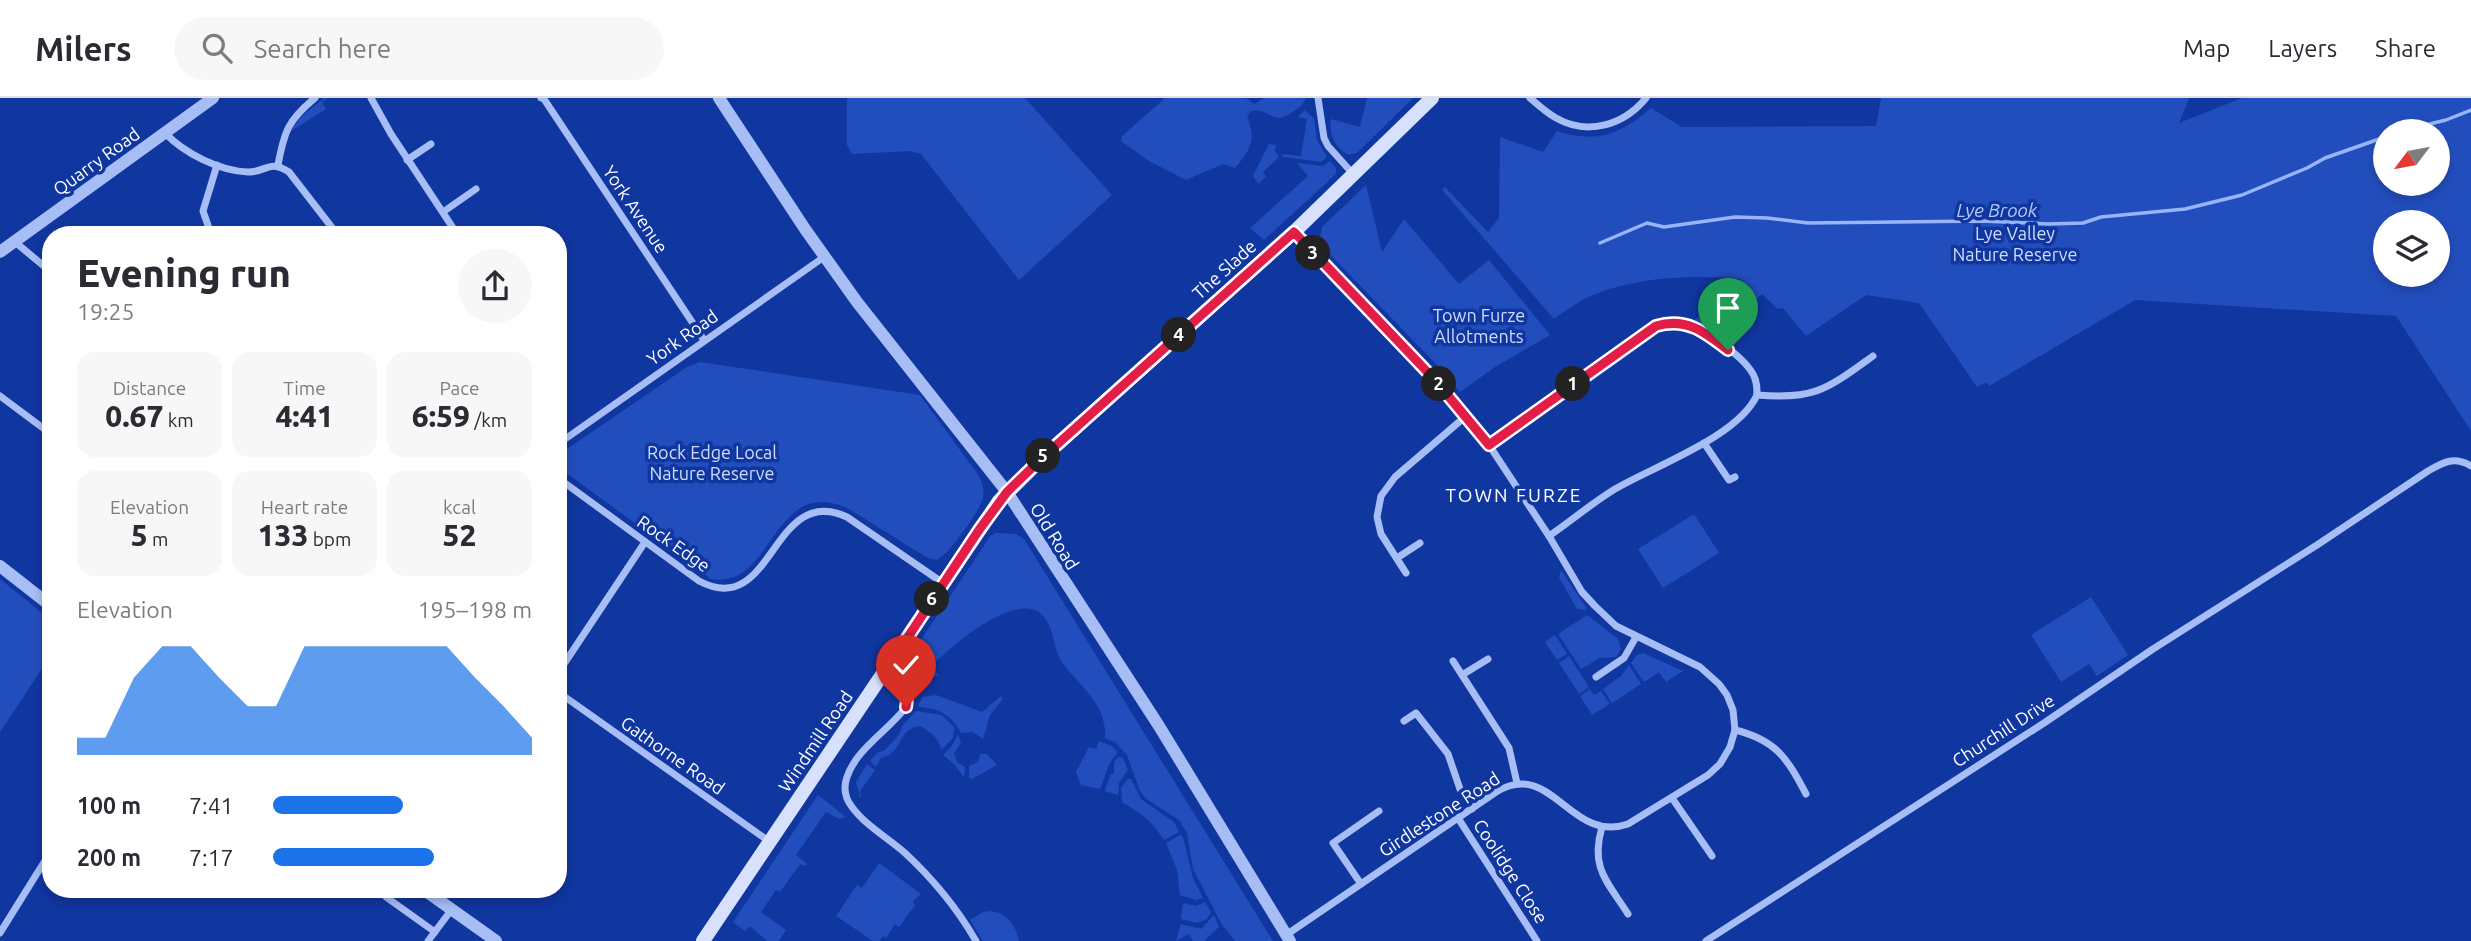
<!DOCTYPE html>
<html lang="en">
<head>
<meta charset="utf-8">
<style>
	body { margin:0; font-family:Ubuntu,sans-serif; background:#f7f7f7; color:#2b2b33; height:100vh; display:flex; flex-direction:column; font-size:26px; white-space:nowrap }
	* { box-sizing:border-box; margin:0 }
	p { font-size:23px; color:#7c7c81 }
	.icon { flex:none; width:38px; height:38px; fill:none; stroke:currentColor; stroke-width:2; stroke-linecap:round; stroke-linejoin:round }
	.map { position:relative; flex:1; overflow:hidden }
	.side { position:absolute; left:42px; top:128px; width:525px; height:672px; display:flex; flex-direction:column; background:#fff; border-radius:28px; box-shadow:0 4px 10px #0003 }
	.side>* { flex:none }
	.needle { width:46px; rotate:238deg }
	.fabs { position:absolute; left:2373px; top:21px; display:grid; gap:14px }
	.fabs a { display:grid; place-items:center; width:77px; height:77px; border-radius:50%; background:#fff; box-shadow:0 4px 10px #0003; font-size:35px }
	.pin { position:absolute; display:grid; place-items:center; width:60px; height:60px; color:#fff; margin:-72px -30px; border-radius:50% 50% 50% 0; rotate:-45deg; box-shadow:0 0 7px #0007 }
	.pin .icon { rotate:45deg }
	.km { position:absolute; width:35px; height:35px; margin:-18px; border-radius:50%; background:#222; color:#fff; font-size:19px; line-height:35px; text-align:center }
	.round { display:grid; place-items:center; flex:none; width:74px; height:74px; border-radius:37px; background:#f7f7f7 }
	.headline { display:flex; align-items:center; justify-content:space-between; height:119px; padding:0 35px }
	h1 { font-size:38px; font-weight:800; line-height:52px }
	.figures { display:grid; grid-template-columns:repeat(3,1fr); gap:10px; height:119px; padding:7px 35px }
	.figures div { display:grid; align-content:center; border-radius:18px; background:#f7f7f7; text-align:center }
	.figures b { font-size:30px; font-weight:800 }
	.figures small { font-size:19px; font-weight:400 }
	.figures p { font-size:19px }
	.chart { height:196px; padding:14px 35px }
	.chart p { display:flex; justify-content:space-between }
	.chart svg { width:100%; height:126px; margin-top:7px; fill:#1a73e8; opacity:.7 }
	ul { padding:0 35px; list-style:none; font-size:23px }
	li { display:grid; grid-template-columns:112px 84px 1fr; align-items:center; height:52px }
	li i { height:18px; border-radius:9px; background:#1a73e8 }
	header { display:flex; align-items:center; gap:42px; box-sizing:border-box; height:98px; padding:0 35px; background:#fff; border-bottom:2px solid #e1e1e2 }
	header strong { font-size:33px }
	nav { display:flex; gap:38px; margin-inline-start:auto; font-size:24px }
	.search { width:490px; height:63px; background:#f7f7f7; display:flex; align-items:center; gap:18px; box-sizing:border-box; padding:0 24px; border-radius:38px; color:#7c7c81; font-size:26px }
	.map>svg:first-child { display:block }
</style>
</head>
<body>
<header>
<strong>Milers</strong>
<div class="search"><svg class="icon" aria-label="search" viewBox="0 0 24 24"><circle cx="10" cy="10" r="6"/><path d="M15 15l6 6"/></svg>Search here</div>
<nav><a>Map</a><a>Layers</a><a>Share</a></nav>
</header>
<div class="map">
<svg width="2471" height="843" viewBox="0 0 2471 843">
	<rect width="100%" height="100%" fill="#10369f"/>
	<g fill="#224ebd" fill-rule="evenodd">
		<polygon points="324,0 328,0 322,4 326,11 291,33 302,18"/>
		<polygon points="847,0 1025,0 1112,97 1019,182 921,56 910,53 852,56 847,47"/>
		<path d="M1165,0H1246L1254,6L1264,0H1306C1303,7 1300,9 1294,13C1272,30 1271,9 1251,13L1247,19C1257,41 1250,53 1235,70L1223,66L1186,82L1149,63L1121,43L1122,38Z"/>
		<path d="M1367,0H1413L1358,54L1349,57C1335,51 1329,36 1331,21L1360,29Z"/>
		<path d="M1881,0H2189L2179,25L2242,0H2471V333L2396,218L2135,202L1989,288L1986,284L1977,289L1919,205L1866,197L1806,238L1783,210L1778,211L1762,196L1751,206L1741,198L1730,200L1703,227L1695,222L1741,181C1691,176 1632,179 1586,200C1575,206 1564,214 1554,221L1442,92L1445,89L1488,134L1499,120L1500,39L1543,54L1557,33C1597,46 1621,36 1651,10L1682,29L1876,28ZM2438,33V86H2385V33ZM2385,124H2438V177H2385Z"/>
		<polygon points="1304,12 1314,20 1317,42 1327,59 1321,64 1283,59 1281,56 1301,58 1307,21 1298,19"/>
		<polygon points="1269,46 1276,47 1275,53 1279,59 1263,74 1266,79 1258,86 1253,78"/>
		<polygon points="1330,63 1336,70 1336,76 1264,142 1250,130 1308,78 1297,65 1323,68"/>
		<polygon points="1366,87 1382,154 1404,121 1459,186 1489,162 1550,237 1495,269 1460,294 1436,266 1319,145 1322,129"/>
		<path d="M700,264L920,297L979,378C982,385 985,392 983,400C979,414 950,455 937,462L926,459L849,411C771,375 775,492 711,481L565,374L559,368L558,359L561,355L687,269Z"/>
		<polygon points="1694,416 1719,455 1663,490 1638,451"/>
		<path d="M996,435L1016,436L1024,441L1273,843H1235L1222,827L1193,771L1187,735L1179,722L1146,701L1140,693L1127,657L1115,644L1105,640C1107,607 1082,590 1064,567C1052,552 1056,532 1043,518C1018,490 949,549 932,568L939,578L908,576L905,569L908,561L985,446L990,438Z"/>
		<polygon points="1561,472 1587,511 1585,512 1577,511 1559,479"/>
		<polygon points="0,481 51,522 51,557 0,634"/>
		<polygon points="2091,499 2128,557 2097,578 2089,566 2061,584 2031,537"/>
		<polygon points="1587,517 1618,541 1621,551 1616,559 1600,560 1581,571 1558,536"/>
		<polygon points="1555,537 1567,556 1557,562 1545,544"/>
		<polygon points="1643,555 1683,573 1666,584 1659,574 1644,584 1631,565 1637,557"/>
		<polygon points="1569,558 1589,589 1579,596 1559,565"/>
		<polygon points="1629,567 1641,586 1612,605 1603,591 1621,578"/>
		<polygon points="1590,591 1594,597 1601,593 1610,606 1592,617 1580,598"/>
		<path d="M936,597L982,614L1001,598L1003,601L990,617L983,641L973,634L961,635C952,617 939,610 919,609L918,607L923,599Z"/>
		<path d="M916,613L942,617L954,629L953,640L941,652C940,641 930,633 920,628C896,631 904,655 881,660L876,669L870,663L877,655L885,652L898,638L903,627Z"/>
		<polygon points="958,636 961,645 954,655 957,664 965,669 964,680 955,667 943,657 952,648"/>
		<path d="M1099,643L1112,648L1118,655C1107,664 1106,678 1100,691L1081,687L1076,674L1089,649L1096,651Z"/>
		<polygon points="980,656 987,656 997,667 972,681 969,680 969,668 978,664"/>
		<path d="M1119,659L1123,660L1128,672L1119,685L1118,697L1105,693L1110,677L1114,675C1115,669 1111,664 1119,659Z"/>
		<polygon points="867,666 875,672 859,695 861,697 860,700 856,684"/>
		<path d="M1128,681H1131L1141,701L1174,724L1179,734L1164,742C1151,722 1142,716 1122,704L1121,690Z"/>
		<polygon points="818,697 846,719 839,721 826,714 796,757 807,766 805,768 800,766 780,794 776,792 761,814 786,832 779,843 767,843 750,828 745,833 733,824"/>
		<polygon points="1180,737 1183,739 1193,780 1203,800 1196,802 1180,797 1177,772 1166,745"/>
		<polygon points="879,765 921,796 913,803 915,807 899,829 895,826 886,840 883,838 879,843 873,843 836,818 857,787 862,790"/>
		<polygon points="1205,804 1211,814 1207,821 1197,825 1181,821 1183,805 1196,808"/>
		<path d="M990,813C1007,815 1016,827 1019,843H983L970,822L983,814Z"/>
		<polygon points="1214,817 1219,829 1204,843 1193,843 1189,836 1176,843 1181,826 1201,831"/>
	</g>
	<g fill="none" stroke-linecap="round" stroke-linejoin="round">
		<g stroke="#98b5f9" stroke-width="3.5">
			<polyline points="2401,33 2446,22 2471,12"/>
			<polyline points="1600,145 1647,125 1664,129 1735,119 1767,120 1808,125 1982,123 2048,126 2083,125 2101,119 2185,111 2242,97 2307,70 2325,60 2385,39"/>
		</g>
		<g stroke="#a6bdf5" stroke-width="7">
			<polyline points="371,0 391,36 457,136"/>
			<polyline points="541,0 544,1 704,242"/>
			<polyline points="1318,0 1324,40 1328,48 1354,77"/>
			<path d="M1530,0C1538,7 1547,15 1556,20C1588,38 1624,27 1646,0"/>
			<path d="M165,35C184,55 219,73 248,74C267,74 269,61 289,74L337,136"/>
			<polyline points="407,62 431,46"/>
			<path d="M278,67C284,34 288,22 315,0"/>
			<polyline points="443,114 476,91"/>
			<polyline points="211,136 203,113 217,67"/>
			<polyline points="15,144 51,174"/>
			<path d="M1757,297C1815,302 1827,291 1873,258"/>
			<polyline points="0,298 51,336"/>
			<polyline points="1704,345 1729,382 1735,379"/>
			<polyline points="558,346 824,159"/>
			<path d="M1489,347L1643,237C1654,229 1665,223 1678,225C1700,227 1742,257 1753,276C1757,283 1757,290 1757,297C1738,339 1654,368 1615,391C1592,405 1571,423 1549,438"/>
			<path d="M558,380L699,483C774,523 771,384 847,419L943,485"/>
			<polyline points="1397,460 1420,445"/>
			<polyline points="1406,475 1381,436 1377,419 1381,398 1395,379 1466,318"/>
			<polyline points="1453,563 1509,650 1517,685"/>
			<polyline points="558,575 645,444"/>
			<path d="M884,575C897,584 910,590 906,609C889,632 856,651 847,679C843,690 845,700 852,709C865,727 888,740 905,755C933,781 957,810 976,843"/>
			<polyline points="1462,577 1488,561"/>
			<polyline points="1596,579 1624,560 1636,539"/>
			<polyline points="558,594 770,744"/>
			<polyline points="1404,623 1416,615 1448,656 1460,691 1472,711"/>
			<path d="M1735,632C1776,642 1787,660 1806,696"/>
			<polyline points="1672,700 1712,758"/>
			<polyline points="1458,720 1537,843"/>
			<path d="M1602,729C1590,770 1607,783 1628,816"/>
			<polyline points="1361,786 1333,745 1379,713"/>
			<polyline points="386,799 435,834"/>
			<polyline points="0,835 51,753"/>
			<path d="M1286,837L1496,694C1552,660 1570,746 1628,726L1708,677L1720,666L1730,649L1735,632L1733,612L1727,597L1719,586L1700,569L1616,528L1595,508L1582,494L1549,438L1489,347L1466,318L1409,254L1294,134"/>
			<polyline points="428,843 452,811"/>
			<path d="M1706,843L2044,625L2153,551L2317,447L2428,373C2444,364 2454,358 2471,368"/>
		</g>
		<g stroke="#a6bdf5" stroke-width="12">
			<polyline points="719,0 805,131 857,204 1007,394 1159,628 1290,843"/>
			<polyline points="0,154 213,0"/>
			<polyline points="0,468 51,508"/>
			<polyline points="423,791 496,843"/>
		</g>
		<polyline stroke="#d7e1fe" stroke-width="14" points="703,843 999,403 1042,360 1294,134 1432,0"/>
	</g>
	<g fill="none" stroke-linecap="round" stroke-linejoin="round">
		<defs>
			<path id="route" d="M906,609C910,590 897,584 884,575L979,432L1007,394L1042,360L1294,134L1435,282L1489,347L1656,228C1686,219 1705,234 1728,252"/>
		</defs>
		<use href="#route" stroke="#fff" stroke-width="14"/>
		<use href="#route" stroke="#e11d48" stroke-width="9"/>
	</g>
	<g text-anchor="middle" dominant-baseline="central" stroke-width="7" stroke-linejoin="round" paint-order="stroke">
		<g font-size="18" fill="#fff" stroke="#10369f">
			<text transform="translate(96 63) rotate(-36)">Quarry Road</text>
			<text transform="translate(636 111) rotate(56)">York Avenue</text>
			<text transform="translate(1224 171) rotate(-42)">The Slade</text>
			<text transform="translate(682 239) rotate(-35)">York Road</text>
			<text transform="translate(1055 438) rotate(58)">Old Road</text>
			<text transform="translate(674 445) rotate(35)">Rock Edge</text>
			<text transform="translate(2003 632) rotate(-33)">Churchill Drive</text>
			<text transform="translate(815 643) rotate(-56)">Windmill Road</text>
			<text transform="translate(673 657) rotate(35)">Gathorne Road</text>
			<text transform="translate(1439 716) rotate(-33)">Girdlestone Road</text>
			<text transform="translate(1511 773) rotate(57)">Coolidge Close</text>
		</g>
		<g font-size="18" fill="#cfddfe" stroke="#10369f">
			<text x="2015" y="135">Lye Valley<tspan x="2015" dy="21">Nature Reserve</tspan></text>
			<text x="1479" y="217">Town Furze<tspan x="1479" dy="21">Allotments</tspan></text>
			<text x="712" y="354">Rock Edge Local<tspan x="712" dy="21">Nature Reserve</tspan></text>
		</g>
		<g font-size="19" font-style="italic" fill="#b3c8fc" stroke="#10369f">
			<text x="1997" y="112">Lye Brook</text>
		</g>
		<g font-size="19" letter-spacing="2" fill="#fff" stroke="#10369f">
			<text x="1514" y="397">TOWN FURZE</text>
		</g>
	</g>
</svg>
<div class="fabs">
<a><svg class="needle" viewBox="-14 -14 28 28"><path d="M0-13l5 13h-10z" fill="#e53935"/><path d="M0 13l5-13h-10z" fill="#7c7c81"/></svg></a>
<a><svg class="icon" aria-label="layers" viewBox="0 0 24 24"><path d="M12 4l9 5-9 5-9-5zM3 14l9 5 9-5"/></svg></a>
</div>
<div class="pin" style="left:1728px;top:252px;background:#1e9e55"><svg class="icon" aria-label="arrive" viewBox="0 0 24 24"><path d="M6 21V4h12l-3 4 3 4H6"/></svg></div>
<div class="pin" style="left:906px;top:609px;background:#d93025"><svg class="icon" aria-label="check" viewBox="0 0 24 24"><path d="M5 12l5 5 9-10"/></svg></div>
<b class="km" style="left:1573px;top:286px">1</b>
<b class="km" style="left:1439px;top:286px">2</b>
<b class="km" style="left:1313px;top:155px">3</b>
<b class="km" style="left:1179px;top:237px">4</b>
<b class="km" style="left:1043px;top:358px">5</b>
<b class="km" style="left:932px;top:501px">6</b>
<section class="side">
<div class="headline"><div><h1>Evening run</h1><p>19:25</p></div><a class="round"><svg class="icon" aria-label="share" viewBox="0 0 24 24"><path d="M12 15V3M7 8l5-5 5 5M5 13v7h14v-7"/></svg></a></div>
<div class="figures">
<div><p>Distance</p><b>0.67<small> km</small></b></div>
<div><p>Time</p><b>4:41</b></div>
<div><p>Pace</p><b>6:59<small> /km</small></b></div>
</div>
<div class="figures">
<div><p>Elevation</p><b>5<small> m</small></b></div>
<div><p>Heart rate</p><b>133<small> bpm</small></b></div>
<div><p>kcal</p><b>52</b></div>
</div>
<div class="chart"><p><span>Elevation</span>195–198 m</p>
<svg viewBox="0 0 160 44" preserveAspectRatio="none"><path d="M0 44V38L10 38L20 17L30 6L40 6L50 17L60 27L70 27L80 6L90 6L100 6L110 6L120 6L130 6L140 17L150 27L160 38V44z"/></svg>
</div>
<ul>
<li><b>100 m</b>7:41<i style="width:50%"></i></li>
<li><b>200 m</b>7:17<i style="width:62%"></i></li>
</ul>
</section>
</div>
</body>
</html>
